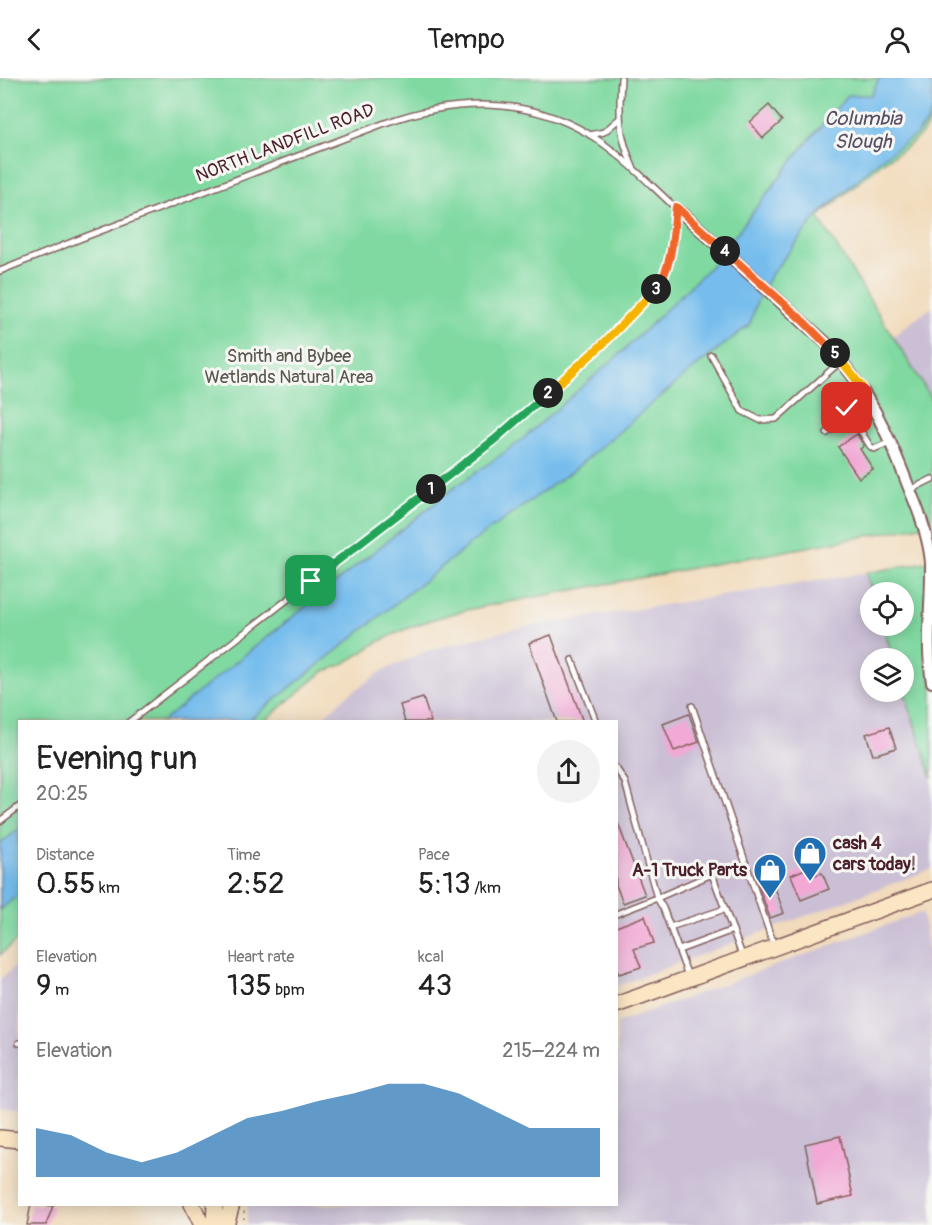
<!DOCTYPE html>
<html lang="en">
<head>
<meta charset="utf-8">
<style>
	body { margin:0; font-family:Pangolin,sans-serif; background:#f2f2f2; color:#222; height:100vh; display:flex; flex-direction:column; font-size:22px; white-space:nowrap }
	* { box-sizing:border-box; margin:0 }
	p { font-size:20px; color:#767676 }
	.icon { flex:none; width:33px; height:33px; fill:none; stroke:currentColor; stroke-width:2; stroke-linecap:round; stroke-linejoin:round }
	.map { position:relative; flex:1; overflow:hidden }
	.sheet { position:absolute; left:18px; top:642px; width:600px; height:486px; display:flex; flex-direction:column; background:#fff; border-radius:0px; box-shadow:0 3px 15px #0003 }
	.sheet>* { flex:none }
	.fabs { position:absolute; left:860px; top:504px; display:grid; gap:12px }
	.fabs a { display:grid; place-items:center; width:54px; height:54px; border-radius:50%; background:#fff; box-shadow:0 3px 15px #0003; font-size:30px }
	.pin { position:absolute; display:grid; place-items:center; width:51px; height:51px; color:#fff; margin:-26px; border-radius:12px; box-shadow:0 3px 9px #0006 }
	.km { position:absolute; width:30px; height:30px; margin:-15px; border-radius:50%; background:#222; color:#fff; font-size:16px; line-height:30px; text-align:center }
	.round { display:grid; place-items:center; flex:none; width:63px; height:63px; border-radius:32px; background:#f2f2f2 }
	.head { display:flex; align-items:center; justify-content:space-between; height:102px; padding:0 18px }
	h1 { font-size:33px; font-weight:600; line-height:45px }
	.metrics { display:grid; grid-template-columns:repeat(3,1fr); gap:9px; height:102px; padding:6px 18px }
	.metrics div { display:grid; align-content:center }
	.metrics b { font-size:30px; font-weight:600 }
	.metrics small { font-size:16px; font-weight:400 }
	.metrics p { font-size:16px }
	.chart { height:168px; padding:12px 18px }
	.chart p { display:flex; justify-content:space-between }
	.chart svg { width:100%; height:108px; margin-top:6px; fill:#1f6fb2; opacity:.7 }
	header { display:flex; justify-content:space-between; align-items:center; height:78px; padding:0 18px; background:#fff; font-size:27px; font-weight:600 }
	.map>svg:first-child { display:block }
</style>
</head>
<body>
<header><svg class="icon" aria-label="back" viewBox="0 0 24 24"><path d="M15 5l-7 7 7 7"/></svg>Tempo<svg class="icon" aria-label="person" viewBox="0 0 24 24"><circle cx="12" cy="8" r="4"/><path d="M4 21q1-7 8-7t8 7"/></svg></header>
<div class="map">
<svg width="932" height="1147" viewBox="0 0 932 1147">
	<rect width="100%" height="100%" fill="#f6f6f2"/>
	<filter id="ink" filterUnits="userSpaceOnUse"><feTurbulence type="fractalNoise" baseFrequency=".0167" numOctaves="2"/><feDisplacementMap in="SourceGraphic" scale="12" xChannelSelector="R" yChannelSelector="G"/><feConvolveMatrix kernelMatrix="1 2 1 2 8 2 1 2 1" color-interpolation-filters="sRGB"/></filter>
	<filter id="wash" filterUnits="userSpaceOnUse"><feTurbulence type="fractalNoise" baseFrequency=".008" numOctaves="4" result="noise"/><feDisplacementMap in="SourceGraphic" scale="24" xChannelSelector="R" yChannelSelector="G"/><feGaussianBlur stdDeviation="1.35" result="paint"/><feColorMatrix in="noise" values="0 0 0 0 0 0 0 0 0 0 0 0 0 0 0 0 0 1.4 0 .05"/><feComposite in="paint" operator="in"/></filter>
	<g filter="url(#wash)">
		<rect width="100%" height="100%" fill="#f2dbbc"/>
		<g fill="#cbbfd5">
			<polygon points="932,229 932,321 893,258"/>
			<polygon points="866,495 872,514 870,514 870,548 883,548 893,580 870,580 870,614 903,614 903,610 932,700 932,791 617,908 616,644 317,644 348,617 382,593 427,573 512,551"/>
			<polygon points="922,834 932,889 932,1147 247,1147 247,1127 616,1126 617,945"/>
			<polygon points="19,886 19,1034 0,1031 0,901"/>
		</g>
		<g fill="#7fd9a0" stroke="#647c66" stroke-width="1.5">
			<path d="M0,0H932V40L922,56L904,71L884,83L818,139L932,321V446L481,529C446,536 412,547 380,563C362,573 344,589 324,593L264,643L20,644L19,860L0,877Z"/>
			<polygon points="932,483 932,700 903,610 903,580 893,580 883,548 903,548 903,514 872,514 866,495"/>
		</g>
		<g fill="#76bded" stroke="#606e8c" stroke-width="1.5">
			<polygon points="879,0 932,0 932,33 926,45 917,56 881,81 817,138 770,198 757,223 750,246 687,296 575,391 474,463 248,643 161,644 451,412 518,365 623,273 713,186 803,69 848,17 871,17"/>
			<polygon points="19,751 19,816 0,832 0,766"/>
		</g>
		<g id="blocks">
			<g fill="#f2a9d5">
				<polygon points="769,27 782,43 763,60 750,44"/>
				<polygon points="857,356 864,368 860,371 873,391 859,400 838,369"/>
				<polygon points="551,557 583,644 557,644 529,565"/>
				<polygon points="423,620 431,644 405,644 400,627"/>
				<polygon points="689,636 699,664 674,673 663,646"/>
				<polygon points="889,649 896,670 873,677 866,656"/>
				<polygon points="616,740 645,817 623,825 616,807"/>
				<polygon points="812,788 815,797 822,795 829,811 801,822 791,797"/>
				<polygon points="772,801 784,835 770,840 758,806"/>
				<polygon points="645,838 654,865 634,871 641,889 619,896 616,891 616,849"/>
				<polygon points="840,1058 853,1118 817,1126 805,1066"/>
				<polygon points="31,1126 53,1128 46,1147 27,1147"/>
			</g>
		</g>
	</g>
	<g filter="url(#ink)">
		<use href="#blocks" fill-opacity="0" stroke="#85615e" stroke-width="1.5"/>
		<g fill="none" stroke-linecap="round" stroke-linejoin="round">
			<defs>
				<g id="service">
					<path d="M621,0C619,36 618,55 633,89"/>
					<polyline points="590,57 604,54 619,41"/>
					<path d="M0,193L82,160L385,45C452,21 524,18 587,55C621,75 649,106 678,132"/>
					<polyline points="711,277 742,333 760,342 776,341 841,283"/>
					<polyline points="862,309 849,319 847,330 870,368 874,371 890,364"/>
					<polyline points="827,355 851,337"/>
					<polyline points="910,412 932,401"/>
					<polyline points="572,582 596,644"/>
					<polyline points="692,628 774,868"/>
					<path d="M129,644L494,362L578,289L658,208C672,184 673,156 676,129"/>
					<polyline points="616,690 625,704 657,820 712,796 743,880"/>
					<polyline points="0,743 20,728"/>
					<polyline points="616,836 657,820 663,830 688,898"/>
					<polyline points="670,849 725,831"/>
					<polyline points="679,872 733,852"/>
					<polyline points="19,965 20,965"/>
				</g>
				<path id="minor" d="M682,135L825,264C867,310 887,352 909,410C919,433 929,459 931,485C932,525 925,562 932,604"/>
				<g id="secondary">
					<polyline points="616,927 932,812"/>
					<polyline points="0,1060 20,1062"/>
					<polyline points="192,1126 202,1147"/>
					<polyline points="214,1147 215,1126"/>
					<polyline points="226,1147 232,1126"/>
				</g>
			</defs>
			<use href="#service" stroke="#85615e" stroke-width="8"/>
			<use href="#minor" stroke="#85615e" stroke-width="14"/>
			<use href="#secondary" stroke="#85615e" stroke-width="18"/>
			<polyline stroke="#85615e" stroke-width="1.5" stroke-dasharray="1.5 4.5" stroke-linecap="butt" points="244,1147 244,1133"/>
			<use href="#service" stroke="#fff" stroke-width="5"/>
			<use href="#minor" stroke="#fff" stroke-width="10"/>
			<use href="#secondary" stroke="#fbe6c4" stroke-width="15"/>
		</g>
	</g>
	<g fill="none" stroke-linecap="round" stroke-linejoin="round" filter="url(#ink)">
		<defs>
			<polyline id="split-1" points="311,503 431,411"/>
			<polyline id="split-2" points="431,411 494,362 548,315"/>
			<polyline id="split-3" points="548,315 605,264 656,211"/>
			<path id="split-4" d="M656,211C673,188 673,156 676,129L725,173"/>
			<polyline id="split-5" points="725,173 801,241 835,275"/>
			<polyline id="split-6" points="835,275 862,309 849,319 847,330"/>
		</defs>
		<use href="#split-1" stroke="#fff" stroke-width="12"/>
		<use href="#split-2" stroke="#fff" stroke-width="12"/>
		<use href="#split-3" stroke="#fff" stroke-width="12"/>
		<use href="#split-4" stroke="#fff" stroke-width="12"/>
		<use href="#split-5" stroke="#fff" stroke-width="12"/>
		<use href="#split-6" stroke="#fff" stroke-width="12"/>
		<use href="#split-1" stroke="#22a559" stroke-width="8"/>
		<use href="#split-2" stroke="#22a559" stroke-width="8"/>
		<use href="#split-3" stroke="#f5b400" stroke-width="8"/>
		<use href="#split-4" stroke="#f0652b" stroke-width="8"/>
		<use href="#split-5" stroke="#f0652b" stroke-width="8"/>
		<use href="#split-6" stroke="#f5b400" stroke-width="8"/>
	</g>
	<defs>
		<symbol id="shop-pin" viewBox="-11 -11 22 30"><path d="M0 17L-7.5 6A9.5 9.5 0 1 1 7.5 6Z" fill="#1f6fb2" stroke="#f6f6f2"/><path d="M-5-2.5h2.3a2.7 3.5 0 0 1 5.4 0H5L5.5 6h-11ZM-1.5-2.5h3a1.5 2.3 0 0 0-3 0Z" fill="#fff"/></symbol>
	</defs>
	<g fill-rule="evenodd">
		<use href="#shop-pin" x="791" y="756" width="38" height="52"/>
		<use href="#shop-pin" x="751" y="773" width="38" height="52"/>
	</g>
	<g text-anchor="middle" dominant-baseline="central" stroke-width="6" stroke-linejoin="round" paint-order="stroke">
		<g font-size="18" fill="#4a1f2b" stroke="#f6f6f2">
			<text transform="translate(285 65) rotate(-21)">NORTH LANDFILL ROAD</text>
		</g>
		<g font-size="18" fill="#5a574e" stroke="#f6f6f2">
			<text x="289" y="278">Smith and Bybee<tspan x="289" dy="21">Wetlands Natural Area</tspan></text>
		</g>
		<g font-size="18" font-weight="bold" fill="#4a1f2b" stroke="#f6f6f2" text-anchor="start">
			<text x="833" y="765">cash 4<tspan x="833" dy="21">cars today!</tspan></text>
			<text x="747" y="792" text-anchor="end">A-1 Truck Parts</text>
		</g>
		<g font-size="20" font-style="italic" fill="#574e65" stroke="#f6f6f2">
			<text x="863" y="40">Columbia<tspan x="863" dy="23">Slough</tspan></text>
		</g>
	</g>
</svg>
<div class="fabs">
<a><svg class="icon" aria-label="locate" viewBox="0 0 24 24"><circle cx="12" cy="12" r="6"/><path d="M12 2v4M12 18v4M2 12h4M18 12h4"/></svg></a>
<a><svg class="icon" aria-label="layers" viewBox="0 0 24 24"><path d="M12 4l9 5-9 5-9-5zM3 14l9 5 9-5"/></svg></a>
</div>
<div class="pin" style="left:311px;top:503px;background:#1e9e55"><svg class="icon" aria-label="arrive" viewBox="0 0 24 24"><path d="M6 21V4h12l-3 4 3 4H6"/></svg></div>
<div class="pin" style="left:847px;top:330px;background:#d93025"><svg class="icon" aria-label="check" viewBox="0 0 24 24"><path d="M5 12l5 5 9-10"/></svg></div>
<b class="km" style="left:431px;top:411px">1</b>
<b class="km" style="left:548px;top:315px">2</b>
<b class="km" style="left:656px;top:211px">3</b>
<b class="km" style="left:725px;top:173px">4</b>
<b class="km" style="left:835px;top:275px">5</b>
<section class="sheet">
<div class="head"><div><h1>Evening run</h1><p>20:25</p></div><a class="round"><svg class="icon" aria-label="share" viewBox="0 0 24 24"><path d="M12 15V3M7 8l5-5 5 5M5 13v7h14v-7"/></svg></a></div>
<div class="metrics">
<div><p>Distance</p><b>0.55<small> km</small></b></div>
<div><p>Time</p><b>2:52</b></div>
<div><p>Pace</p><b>5:13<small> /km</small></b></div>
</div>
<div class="metrics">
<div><p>Elevation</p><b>9<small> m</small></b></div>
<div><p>Heart rate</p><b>135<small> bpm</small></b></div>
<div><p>kcal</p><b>43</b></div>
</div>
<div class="chart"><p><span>Elevation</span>215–224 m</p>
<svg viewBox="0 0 160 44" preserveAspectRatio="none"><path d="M0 44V24L10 27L20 34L30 38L40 34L50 27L60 20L70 17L80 13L90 10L100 6L110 6L120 10L130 17L140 24L150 24L160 24V44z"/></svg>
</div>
</section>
</div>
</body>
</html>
